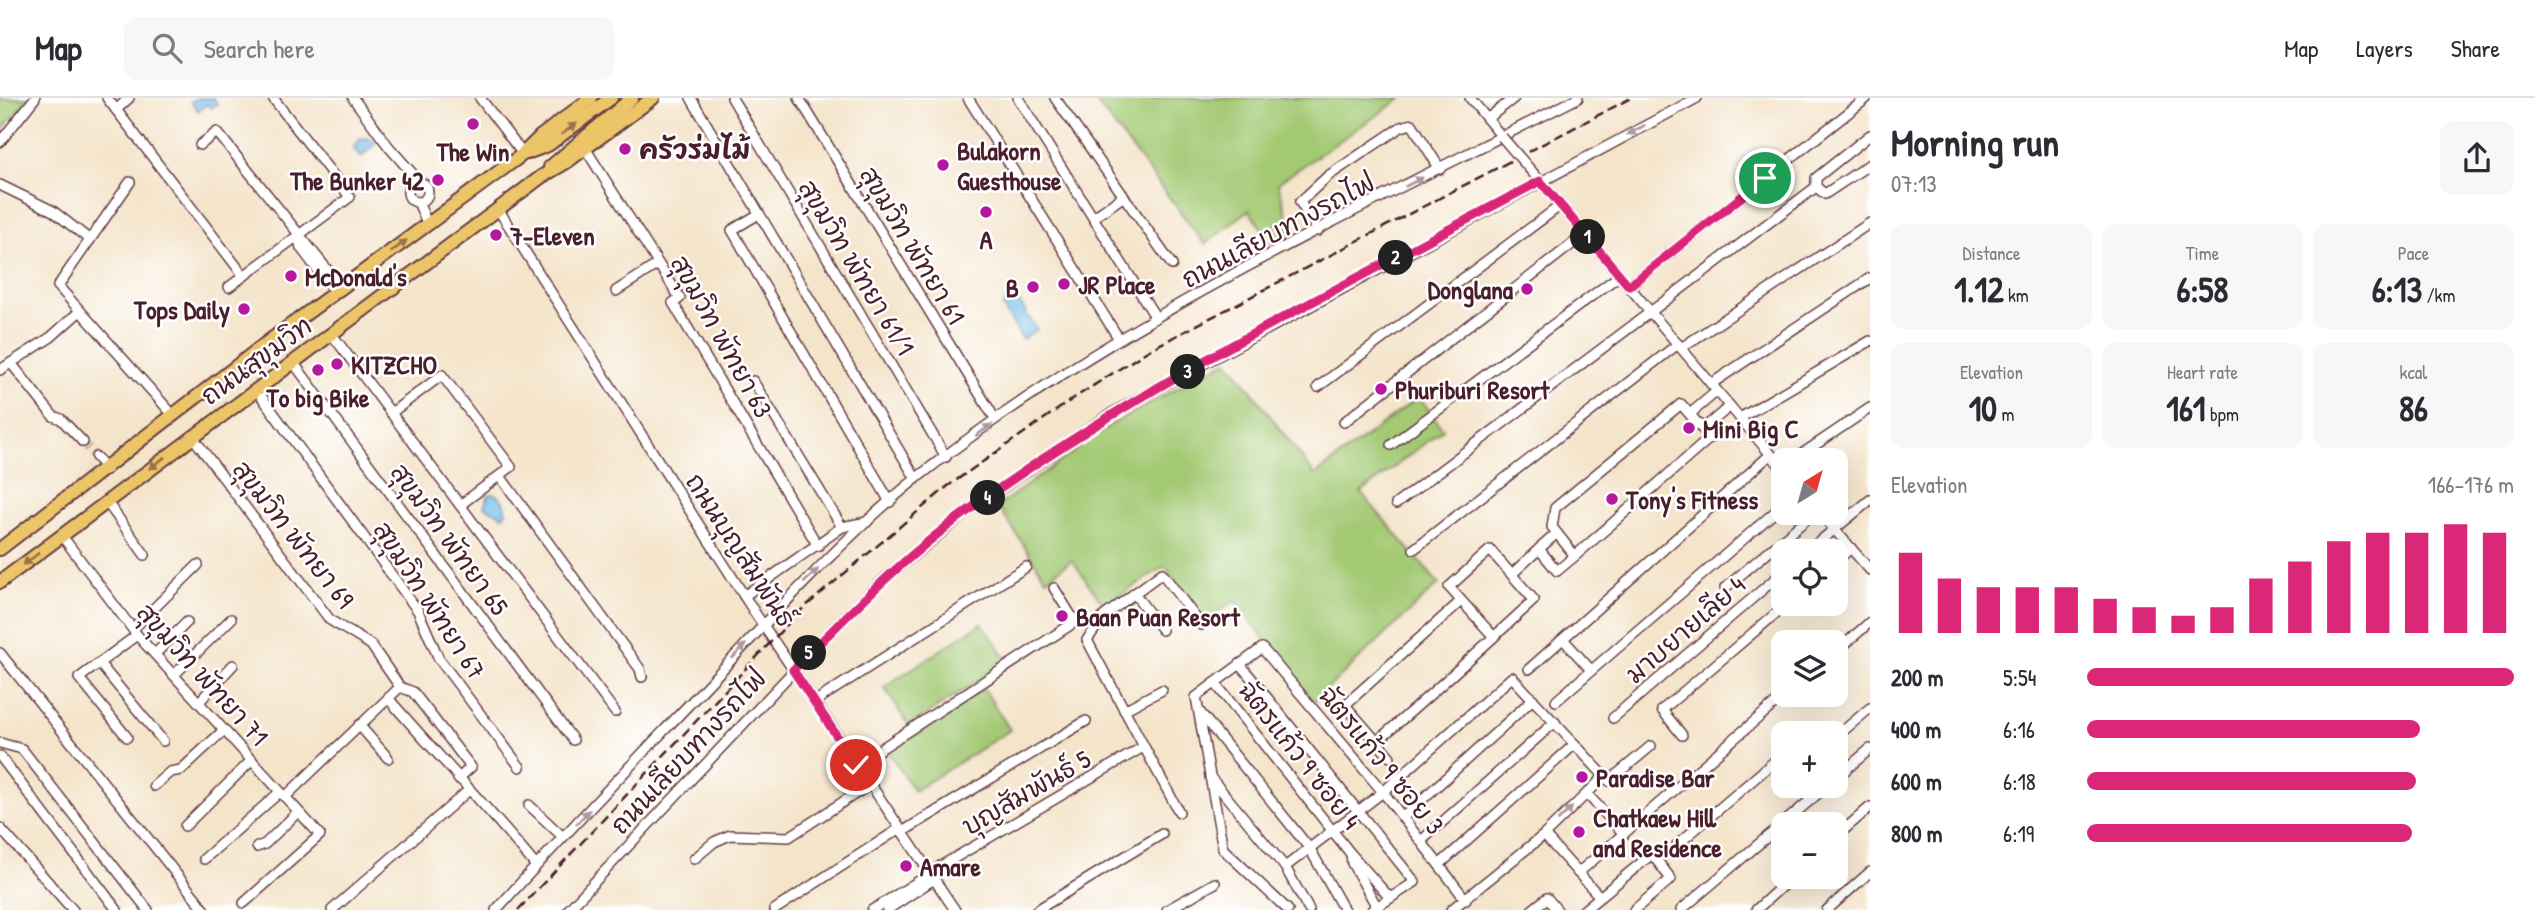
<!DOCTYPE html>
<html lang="en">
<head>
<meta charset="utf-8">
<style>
	body { margin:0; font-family:"Patrick Hand","Playpen Sans Thai",sans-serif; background:#f7f7f7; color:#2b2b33; height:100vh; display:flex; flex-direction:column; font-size:26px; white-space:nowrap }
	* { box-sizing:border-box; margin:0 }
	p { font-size:23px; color:#7c7c81 }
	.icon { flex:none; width:38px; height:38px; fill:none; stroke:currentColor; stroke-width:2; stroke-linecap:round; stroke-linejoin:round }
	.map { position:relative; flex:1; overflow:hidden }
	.side { display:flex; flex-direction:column; background:#fff; width:665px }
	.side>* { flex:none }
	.needle { width:46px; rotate:37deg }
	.buttons { position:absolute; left:1771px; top:350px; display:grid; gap:14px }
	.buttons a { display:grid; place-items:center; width:77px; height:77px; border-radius:14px; background:#fff; box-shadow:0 7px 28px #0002; font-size:35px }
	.pin { position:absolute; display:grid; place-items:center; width:60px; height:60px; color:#fff; margin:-30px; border:4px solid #fff; border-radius:50%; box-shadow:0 2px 7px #0007 }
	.km { position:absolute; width:35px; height:35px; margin:-18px; border-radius:50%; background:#222; color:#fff; font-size:19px; line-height:35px; text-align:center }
	.round { display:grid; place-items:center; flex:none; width:74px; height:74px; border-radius:14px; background:#f7f7f7 }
	.head { display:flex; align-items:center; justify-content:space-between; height:119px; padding:0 21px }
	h1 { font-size:38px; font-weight:700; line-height:52px }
	.metrics { display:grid; grid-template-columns:repeat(3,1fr); gap:10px; height:119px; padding:7px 21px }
	.metrics div { display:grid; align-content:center; border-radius:14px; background:#f7f7f7; text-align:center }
	.metrics b { font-size:35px; font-weight:700 }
	.metrics small { font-size:19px; font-weight:400 }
	.metrics p { font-size:19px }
	.chart { height:196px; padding:14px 21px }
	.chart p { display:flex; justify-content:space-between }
	.chart svg { width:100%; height:126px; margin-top:7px; stroke:#db2777; stroke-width:6 }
	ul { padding:0 21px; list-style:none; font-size:23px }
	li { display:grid; grid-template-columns:112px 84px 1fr; align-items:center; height:52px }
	li i { height:18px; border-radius:9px; background:#db2777 }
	header { display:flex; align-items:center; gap:42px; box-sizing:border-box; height:98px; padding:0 35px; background:#fff; border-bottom:2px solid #e1e1e2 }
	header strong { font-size:33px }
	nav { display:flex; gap:38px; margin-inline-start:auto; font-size:24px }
	.search { width:490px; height:63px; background:#f7f7f7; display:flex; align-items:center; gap:18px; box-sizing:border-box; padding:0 24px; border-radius:14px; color:#7c7c81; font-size:26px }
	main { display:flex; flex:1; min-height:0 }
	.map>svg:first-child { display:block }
</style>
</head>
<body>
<header>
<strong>Map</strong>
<div class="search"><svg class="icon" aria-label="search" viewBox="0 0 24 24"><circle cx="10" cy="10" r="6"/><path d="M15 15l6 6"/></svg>Search here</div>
<nav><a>Map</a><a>Layers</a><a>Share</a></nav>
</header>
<main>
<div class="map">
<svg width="1870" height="812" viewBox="0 0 1870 812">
	<rect width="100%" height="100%" fill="#fff"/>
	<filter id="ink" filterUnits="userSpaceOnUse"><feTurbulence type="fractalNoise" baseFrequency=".0143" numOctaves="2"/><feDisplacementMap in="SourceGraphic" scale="14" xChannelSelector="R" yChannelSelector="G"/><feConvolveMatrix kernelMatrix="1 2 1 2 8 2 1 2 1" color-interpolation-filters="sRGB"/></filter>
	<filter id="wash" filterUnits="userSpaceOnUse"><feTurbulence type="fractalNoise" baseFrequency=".00686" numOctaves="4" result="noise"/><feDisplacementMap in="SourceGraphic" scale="28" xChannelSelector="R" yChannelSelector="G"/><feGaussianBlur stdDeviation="1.57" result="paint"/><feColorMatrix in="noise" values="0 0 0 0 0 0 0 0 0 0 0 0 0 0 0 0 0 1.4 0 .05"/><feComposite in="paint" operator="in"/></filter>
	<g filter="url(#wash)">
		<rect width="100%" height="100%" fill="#f4e4ca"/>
		<g fill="#a3c973" stroke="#76744f" stroke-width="2">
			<polygon points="0,0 29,0 0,34"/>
			<polygon points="1093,0 1402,0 1278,85 1292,134 1271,145 1249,112 1205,146"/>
			<polygon points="1228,262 1315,377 1419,299 1443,331 1361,395 1439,486 1313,604 1235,503 1206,522 1165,468 1104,508 1072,462 1046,481 998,408 1112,326"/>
			<polygon points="982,525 1008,563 909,628 884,589"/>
			<polygon points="984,591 1010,632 914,693 887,652"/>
		</g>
		<g fill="#71bceb" stroke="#5e6e8b" stroke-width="2">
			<polygon points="197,0 213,0 217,6 211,10 207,6 198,13 191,4"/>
			<polygon points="360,40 373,41 375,46 361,59 353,50"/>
			<polygon points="1016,199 1037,232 1022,241 1003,209 1007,200"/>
			<path d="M489,396C501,395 504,404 506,414L503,418L484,408Z"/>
		</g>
	</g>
	<g filter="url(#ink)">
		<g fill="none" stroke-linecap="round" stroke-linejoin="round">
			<polyline stroke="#d2bdaa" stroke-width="9" stroke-dasharray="9 4.5" stroke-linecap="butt" points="83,344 96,359"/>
			<defs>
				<g id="minor">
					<polyline points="107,0 244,178"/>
					<polyline points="353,0 389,49 419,83"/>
					<polyline points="480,0 523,56"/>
					<polyline points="691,0 916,381"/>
					<polyline points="732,0 946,359"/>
					<polyline points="799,0 992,316"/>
					<polyline points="968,0 1119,241"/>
					<polyline points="1018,0 1156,220"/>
					<polyline points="1055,0 1172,167"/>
					<polyline points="1470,0 1502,39"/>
					<polyline points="116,12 129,0"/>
					<polyline points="1487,21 1514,0"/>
					<polyline points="0,44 35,0"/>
					<polyline points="200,47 217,34 342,190"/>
					<polyline points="585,50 680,200 673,205 818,448"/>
					<polyline points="1540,83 1783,371"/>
					<circle cx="418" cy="94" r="10"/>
					<polyline points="130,84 58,188 174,318"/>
					<polyline points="0,87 53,113 90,142"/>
					<polyline points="1816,89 1816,80 1870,37"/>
					<polyline points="1816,89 1825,96 1870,66"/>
					<polyline points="418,104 427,125"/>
					<polyline points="498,111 755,515 955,812"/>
					<polyline points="759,116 732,132 890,404"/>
					<polyline points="1094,119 1124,98"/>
					<polyline points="1318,133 1300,104 1328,78 1401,29 1412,26 1440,71"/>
					<polyline points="299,142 301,150 335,195"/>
					<polyline points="1629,188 1867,0"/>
					<polyline points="229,189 350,99 273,0"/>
					<polyline points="616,193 658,166"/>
					<polyline points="331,235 615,614"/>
					<polyline points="1681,250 1870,125"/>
					<polyline points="293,264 573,642"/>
					<polyline points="11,265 53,318 61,321 83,344"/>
					<polyline points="0,272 51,239 80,213"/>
					<polyline points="753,283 842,429"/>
					<polyline points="1711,286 1870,180"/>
					<polyline points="1318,289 1561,107"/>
					<polyline points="256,291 418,513 439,561 520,669"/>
					<polyline points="391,315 442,277 511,369 460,407"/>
					<polyline points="1690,316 1717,293"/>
					<polyline points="1740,320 1870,243"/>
					<polyline points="1344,324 1585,136"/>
					<polyline points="1703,331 1730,308"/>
					<polyline points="192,338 330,522 371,547 400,589 413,594 471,669 458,681"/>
					<polyline points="1391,347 1620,177"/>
					<polyline points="96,359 107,371"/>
					<polyline points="1793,362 1870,310"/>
					<polyline points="500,378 640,571 642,579"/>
					<polyline points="106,403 145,457"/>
					<polyline points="1396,406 1816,89"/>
					<polyline points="1820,415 1870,472"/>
					<polyline points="1556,436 1539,451 1557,473 1575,458 1710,340 1681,306 1555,410 1552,429 1575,458"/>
					<polyline points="62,438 137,537 320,737 244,805"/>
					<polyline points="1414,451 1678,246"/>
					<polyline points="1808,453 1870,402"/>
					<polyline points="1836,463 1851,450"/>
					<polyline points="1512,476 1539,451"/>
					<polyline points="1725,490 1814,415"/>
					<polyline points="1134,495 1162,532"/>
					<polyline points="744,498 842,429 867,424"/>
					<polyline points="133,531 198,467"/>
					<polyline points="1563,541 1591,572"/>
					<polyline points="1836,554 1870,524"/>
					<polyline points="0,555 205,812"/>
					<polyline points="155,556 187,524"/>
					<polyline points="99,565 163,643"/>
					<polyline points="1240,566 1415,784 1372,812"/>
					<polyline points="1529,571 1771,356"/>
					<polyline points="174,577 231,521"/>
					<polyline points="1215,585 1351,756 1390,800"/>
					<path d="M388,600C437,657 489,710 536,768"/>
					<polyline points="1556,603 1783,407"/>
					<polyline points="199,604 233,567"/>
					<polyline points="814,604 1026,469"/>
					<polyline points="1124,612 1162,592"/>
					<polyline points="1199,613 1310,751 1344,812"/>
					<polyline points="1613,620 1783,474"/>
					<polyline points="359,627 388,660"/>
					<polyline points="1682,637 1662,612 1787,506"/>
					<polyline points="127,639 79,580 137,537"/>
					<polyline points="1836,639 1870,610"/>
					<path d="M1376,644C1430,598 1482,550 1534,502L1490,452L1449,489L1494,539"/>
					<polyline points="0,645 22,651 148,812"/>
					<polyline points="0,658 117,812"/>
					<polyline points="1390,659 1345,607 1461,503"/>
					<polyline points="856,667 1075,524 1054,490"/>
					<polyline points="1210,679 1285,769 1309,812"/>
					<polyline points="1836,680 1870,651"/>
					<polyline points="154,688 170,674 181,672 224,632"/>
					<polyline points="1587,696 1624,736"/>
					<polyline points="285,699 400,589"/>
					<polyline points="529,707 563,739"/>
					<polyline points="1179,714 1087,542 1104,518 1162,475 1201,527"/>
					<polyline points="1403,719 1533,601"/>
					<polyline points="185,728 252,662"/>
					<polyline points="0,730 73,812"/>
					<polyline points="902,734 1086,623"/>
					<polyline points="1544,737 1600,799"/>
					<polyline points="1836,739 1870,709"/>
					<polyline points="1421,743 1555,624"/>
					<polyline points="1677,747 1783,656"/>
					<polyline points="257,749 265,746 298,714"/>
					<polyline points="1351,756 1352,765 1377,809"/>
					<polyline points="204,761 280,694"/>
					<polyline points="694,761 714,744 730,737 789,739 869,687"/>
					<polyline points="1439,767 1575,646"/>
					<polyline points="1285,769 1383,694 1512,579 1609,683 1651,648"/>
					<polyline points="929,775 1143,649"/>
					<polyline points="1578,775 1785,597"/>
					<polyline points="332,812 469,692"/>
					<path d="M496,812C568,732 643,655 717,577C781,509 845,438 918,379C1117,221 1353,115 1578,0"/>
					<polyline points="568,812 834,530 883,482 968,413 1112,315 1697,0"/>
					<polyline points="774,812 899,731"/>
					<polyline points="872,812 930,776"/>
					<polyline points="887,812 934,781"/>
					<polyline points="1037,812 1162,736"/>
					<polyline points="1167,812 1215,785"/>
					<polyline points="1288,812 1223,751 1196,599 1262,550 1383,694 1466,802"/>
					<polyline points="1451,812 1544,737 1605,678"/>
					<polyline points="1532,812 1547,800 1557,812"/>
					<polyline points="1584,812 1652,756 1671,781 1634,812"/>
					<polyline points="1681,812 1827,688"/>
					<polyline points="1756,812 1792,779"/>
					<polyline points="1827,812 1870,774"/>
				</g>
				<g id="highway">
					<polyline points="527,55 548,47 611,0"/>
					<polyline points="550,69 632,0"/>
					<polyline points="0,451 265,246 523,56 541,38 591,0"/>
					<polyline points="0,484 541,79 568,63 653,0"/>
				</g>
			</defs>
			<use href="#minor" stroke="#643d43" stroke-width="12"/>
			<use href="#highway" stroke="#643d43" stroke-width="16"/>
			<use href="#minor" stroke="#fff" stroke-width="9"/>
			<use href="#highway" stroke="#edc569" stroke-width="12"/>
			<polyline stroke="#4a1f2b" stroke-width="2.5" stroke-dasharray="10 5" stroke-linecap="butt" points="518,812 800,513 948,388 1074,300 1149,252 1631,0"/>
			<defs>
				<polyline id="minor-bridge" points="1502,39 1540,83"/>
			</defs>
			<use href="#minor-bridge" stroke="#643d43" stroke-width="12" stroke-linecap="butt"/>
			<use href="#minor-bridge" stroke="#fff" stroke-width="9"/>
		</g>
		<defs><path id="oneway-solid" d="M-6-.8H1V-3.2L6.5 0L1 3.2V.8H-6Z" transform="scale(1.75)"/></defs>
		<g fill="#9c724a">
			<use href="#oneway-solid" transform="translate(569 31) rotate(-36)"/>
			<use href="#oneway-solid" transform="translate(399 148) rotate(-38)"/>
			<use href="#oneway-solid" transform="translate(157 365) rotate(143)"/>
			<use href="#oneway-solid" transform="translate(31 461) rotate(143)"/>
		</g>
		<g fill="#ae9aa0">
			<use href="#oneway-solid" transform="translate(1636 32) rotate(152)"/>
			<use href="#oneway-solid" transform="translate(1414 84) rotate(-27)"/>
			<use href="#oneway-solid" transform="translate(984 332) rotate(-35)"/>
			<use href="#oneway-solid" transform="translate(811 478) rotate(-44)"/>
			<use href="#oneway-solid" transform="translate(739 553) rotate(-47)"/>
			<use href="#oneway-solid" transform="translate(1565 716) rotate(-44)"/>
			<use href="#oneway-solid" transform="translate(583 719) rotate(-47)"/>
		</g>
	</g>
	<g fill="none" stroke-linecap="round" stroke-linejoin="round" filter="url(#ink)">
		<defs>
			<path id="route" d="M856,667L793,572C849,515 904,459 969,412C1146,283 1347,187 1540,83L1629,188L1765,80"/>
		</defs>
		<use href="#route" stroke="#fff" stroke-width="14"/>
		<use href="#route" stroke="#db2777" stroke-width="9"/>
	</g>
	<g fill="#b5179e" stroke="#fff" stroke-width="2.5">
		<circle cx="473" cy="26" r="7"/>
		<circle cx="625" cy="51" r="7"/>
		<circle cx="943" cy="67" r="7"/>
		<circle cx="438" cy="82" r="7"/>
		<circle cx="986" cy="114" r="7"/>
		<circle cx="496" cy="137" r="7"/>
		<circle cx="291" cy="178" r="7"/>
		<circle cx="1064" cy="186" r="7"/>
		<circle cx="1033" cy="189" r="7"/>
		<circle cx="1527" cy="191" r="7"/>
		<circle cx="244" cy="211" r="7"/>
		<circle cx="337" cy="266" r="7"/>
		<circle cx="318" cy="272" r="7"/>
		<circle cx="1381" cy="291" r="7"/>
		<circle cx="1689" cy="330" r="7"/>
		<circle cx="1612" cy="401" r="7"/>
		<circle cx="1062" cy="518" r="7"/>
		<circle cx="1582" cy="679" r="7"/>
		<circle cx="1579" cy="734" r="7"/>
		<circle cx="906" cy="768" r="7"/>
	</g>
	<g text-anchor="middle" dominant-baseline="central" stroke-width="5" stroke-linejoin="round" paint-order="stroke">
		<g font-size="26" font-weight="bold" fill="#4a1f2b" stroke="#fff" text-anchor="start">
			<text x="639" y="51">ครัวร่มไม้</text>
			<text x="957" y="52">Bulakorn<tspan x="957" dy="30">Guesthouse</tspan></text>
			<text x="473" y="53" text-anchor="middle">The Win</text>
			<text x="424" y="82" text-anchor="end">The Bunker 42</text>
			<text x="510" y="137">7-Eleven</text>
			<text x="986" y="141" text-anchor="middle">A</text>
			<text x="305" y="178">McDonald's</text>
			<text x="1078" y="186">JR Place</text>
			<text x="1019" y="189" text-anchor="end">B</text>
			<text x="1513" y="191" text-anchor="end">Donglana</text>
			<text x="230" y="211" text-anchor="end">Tops Daily</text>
			<text x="351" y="266">KITZCHO</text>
			<text x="1395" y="291">Phuriburi Resort</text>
			<text x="318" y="299" text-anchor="middle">To big Bike</text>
			<text x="1703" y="330">Mini Big C</text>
			<text x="1626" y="401">Tony's Fitness</text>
			<text x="1076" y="518">Baan Puan Resort</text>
			<text x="1596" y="679">Paradise Bar</text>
			<text x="1593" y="719">Chatkaew Hill<tspan x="1593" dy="30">and Residence</tspan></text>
			<text x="920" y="768">Amare</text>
		</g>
		<g font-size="26" fill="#4a1f2b" stroke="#fff">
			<text transform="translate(1278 132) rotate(-28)">ถนนเลียบทางรถไฟ</text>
			<text transform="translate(913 147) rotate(59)">สุขุมวิท พัทยา 61</text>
			<text transform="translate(857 169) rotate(59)">สุขุมวิท พัทยา 61/1</text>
			<text transform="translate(722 238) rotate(61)">สุขุมวิท พัทยา 63</text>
			<text transform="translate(256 262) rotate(-36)">ถนนสุขุมวิท</text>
			<text transform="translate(294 436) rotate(52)">สุขุมวิท พัทยา 69</text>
			<text transform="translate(450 441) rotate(54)">สุขุมวิท พัทยา 65</text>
			<text transform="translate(741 452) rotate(57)">ถนนบุญสัมพันธ์</text>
			<text transform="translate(430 502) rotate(57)">สุขุมวิท พัทยา 67</text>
			<text transform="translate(1685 531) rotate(-41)">มาบยายเลีย 4</text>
			<text transform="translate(203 576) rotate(48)">สุขุมวิท พัทยา 71</text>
			<text transform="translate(688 653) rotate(-47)">ถนนเลียบทางรถไฟ</text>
			<text transform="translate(1300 657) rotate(52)">ฉัตรแก้ว 9 ซอย 4</text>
			<text transform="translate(1382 662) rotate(51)">ฉัตรแก้ว 9 ซอย 3</text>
			<text transform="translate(1026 694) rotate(-30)">บุญสัมพันธ์ 5</text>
		</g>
	</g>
</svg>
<div class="buttons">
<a><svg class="needle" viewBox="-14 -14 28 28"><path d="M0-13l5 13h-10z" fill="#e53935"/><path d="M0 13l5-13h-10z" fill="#7c7c81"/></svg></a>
<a><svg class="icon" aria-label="locate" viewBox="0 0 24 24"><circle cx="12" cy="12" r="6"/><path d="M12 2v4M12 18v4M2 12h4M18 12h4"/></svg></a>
<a><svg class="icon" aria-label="layers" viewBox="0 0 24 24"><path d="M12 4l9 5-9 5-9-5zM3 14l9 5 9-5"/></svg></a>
<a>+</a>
<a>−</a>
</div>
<div class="pin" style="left:1765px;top:80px;background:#1e9e55"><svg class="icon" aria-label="arrive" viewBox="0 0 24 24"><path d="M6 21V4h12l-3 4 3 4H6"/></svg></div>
<div class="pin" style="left:856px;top:667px;background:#d93025"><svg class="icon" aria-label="check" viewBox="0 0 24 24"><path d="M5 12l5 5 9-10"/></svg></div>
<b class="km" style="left:1588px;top:139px">1</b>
<b class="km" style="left:1396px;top:160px">2</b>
<b class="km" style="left:1188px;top:274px">3</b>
<b class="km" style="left:988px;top:400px">4</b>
<b class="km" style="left:809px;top:555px">5</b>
</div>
<section class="side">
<div class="head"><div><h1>Morning run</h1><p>07:13</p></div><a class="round"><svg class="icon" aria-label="share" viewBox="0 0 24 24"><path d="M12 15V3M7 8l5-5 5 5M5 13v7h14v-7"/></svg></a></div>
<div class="metrics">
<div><p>Distance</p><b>1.12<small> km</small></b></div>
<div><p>Time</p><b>6:58</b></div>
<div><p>Pace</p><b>6:13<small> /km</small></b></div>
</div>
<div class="metrics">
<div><p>Elevation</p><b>10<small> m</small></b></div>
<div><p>Heart rate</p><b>161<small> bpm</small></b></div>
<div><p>kcal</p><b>86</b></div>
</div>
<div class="chart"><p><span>Elevation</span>166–176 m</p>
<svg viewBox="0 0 160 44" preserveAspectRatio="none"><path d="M5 44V16M15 44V25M25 44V28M35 44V28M45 44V28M55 44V32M65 44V35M75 44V38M85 44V35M95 44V25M105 44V19M115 44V12M125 44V9M135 44V9M145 44V6M155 44V9"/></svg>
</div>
<ul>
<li><b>200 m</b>5:54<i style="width:100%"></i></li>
<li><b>400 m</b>6:16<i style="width:78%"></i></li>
<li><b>600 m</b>6:18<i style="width:77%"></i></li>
<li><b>800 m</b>6:19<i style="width:76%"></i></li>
</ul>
</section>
</main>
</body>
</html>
